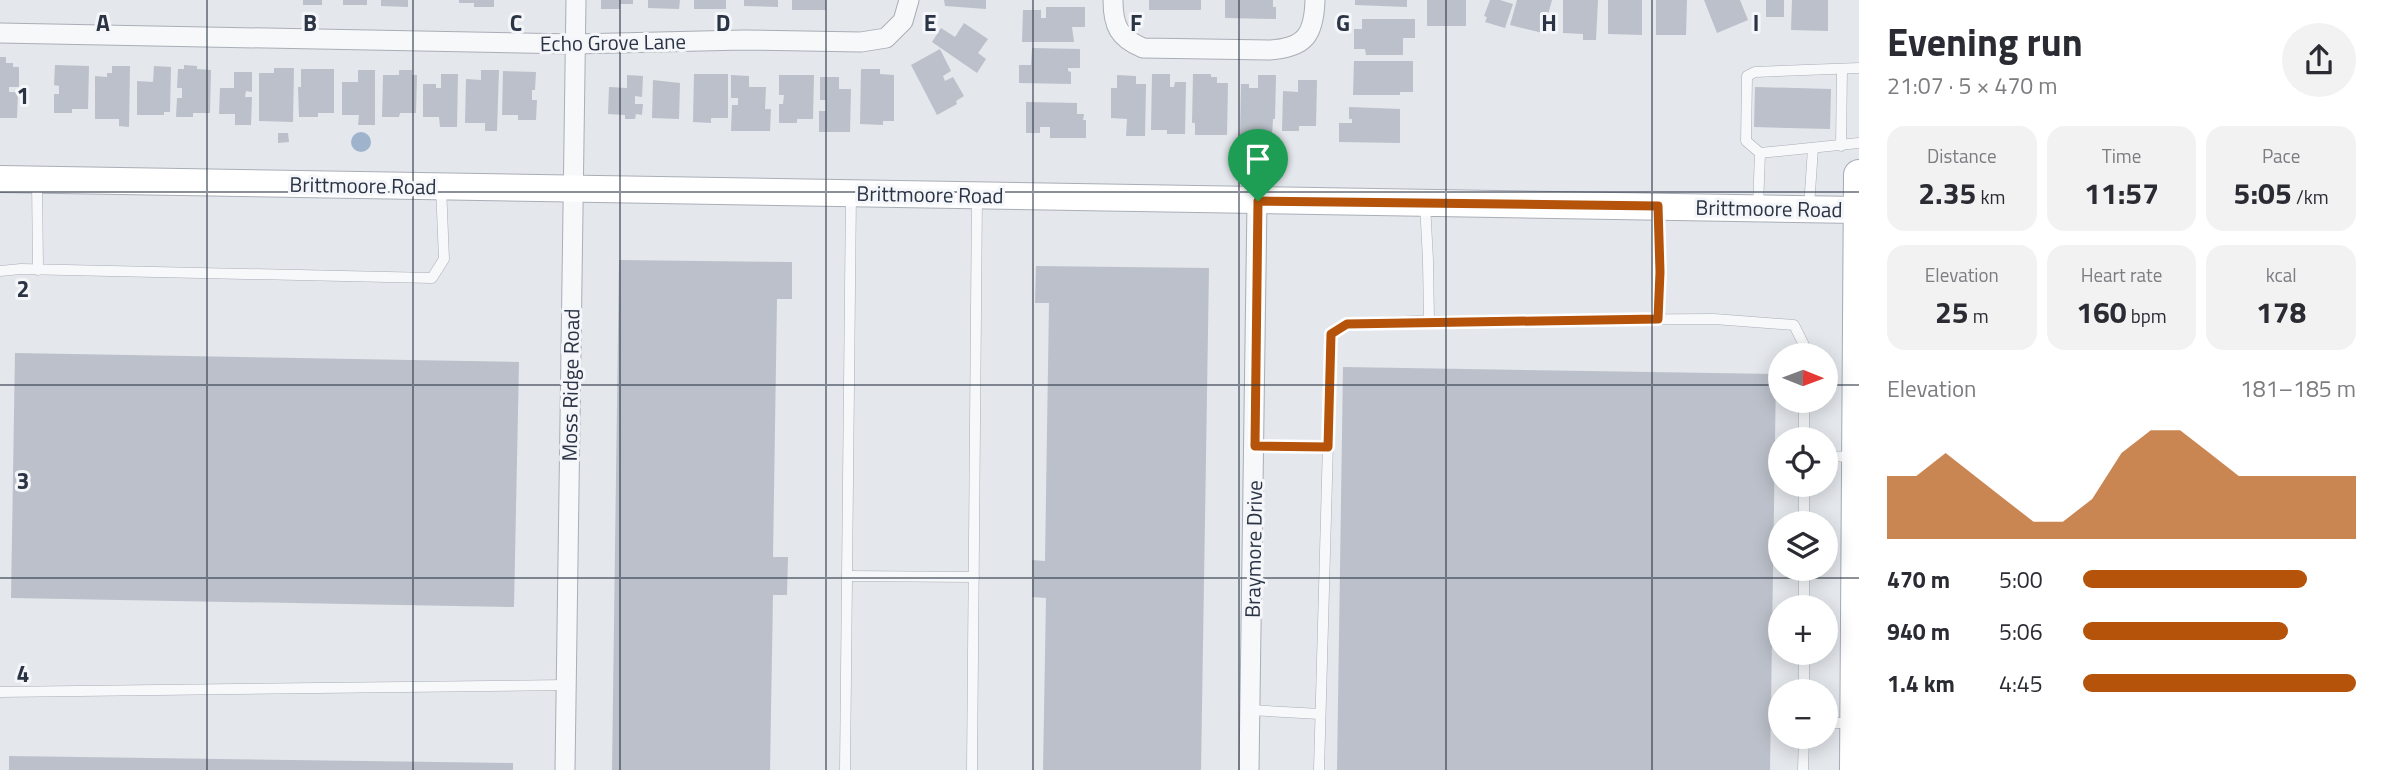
<!DOCTYPE html>
<html lang="en">
<head>
<meta charset="utf-8">
<style>
	body { margin:0; font-family:"Titillium Web",sans-serif; background:#f2f2f3; color:#2b2b33; height:100vh; display:flex; flex-direction:column; font-size:26px; white-space:nowrap }
	* { box-sizing:border-box; margin:0 }
	p { font-size:23px; color:#7c7c81 }
	.icon { flex:none; width:38px; height:38px; fill:none; stroke:currentColor; stroke-width:2; stroke-linecap:round; stroke-linejoin:round }
	.map { position:relative; flex:1; overflow:hidden }
	.panel { display:flex; flex-direction:column; background:#fff; width:525px }
	.panel>* { flex:none }
	.needle { width:46px; rotate:91deg }
	.buttons { position:absolute; left:1768px; top:343px; display:grid; gap:14px }
	.buttons a { display:grid; place-items:center; width:70px; height:70px; border-radius:50%; background:#fff; box-shadow:0 4px 18px #0003; font-size:35px }
	.pin { position:absolute; display:grid; place-items:center; width:60px; height:60px; color:#fff; margin:-72px -30px; border-radius:50% 50% 50% 0; rotate:-45deg; box-shadow:0 0 7px #0007 }
	.pin .icon { rotate:45deg }
	.round { display:grid; place-items:center; flex:none; width:74px; height:74px; border-radius:37px; background:#f2f2f3 }
	.headline { display:flex; align-items:center; justify-content:space-between; height:119px; padding:0 28px }
	h1 { font-size:38px; font-weight:700; line-height:52px }
	.metrics { display:grid; grid-template-columns:repeat(3,1fr); gap:10px; height:119px; padding:7px 28px }
	.metrics div { display:grid; align-content:center; border-radius:18px; background:#f2f2f3; text-align:center }
	.metrics b { font-size:30px; font-weight:700 }
	.metrics small { font-size:19px; font-weight:400 }
	.metrics p { font-size:19px }
	.chart { height:196px; padding:14px 28px }
	.chart p { display:flex; justify-content:space-between }
	.chart svg { width:100%; height:126px; margin-top:7px; fill:#b45309; opacity:.7 }
	ul { padding:0 28px; list-style:none; font-size:23px }
	li { display:grid; grid-template-columns:112px 84px 1fr; align-items:center; height:52px }
	li i { height:18px; border-radius:9px; background:#b45309 }
	main { display:flex; flex:1; min-height:0 }
	.map>svg:first-child { display:block }
</style>
</head>
<body>
<main>
<div class="map">
<svg width="1859" height="770" viewBox="0 0 1859 770">
	<rect width="100%" height="100%" fill="#e4e7ec"/>
	<circle fill="#9fb4cc" cx="361" cy="142" r="10"/>
	<g fill="#bbc0ca">
		<rect x="303" y="0" width="19" height="5"/>
		<rect x="343" y="0" width="24" height="5"/>
		<polygon points="381,0 408,0 408,7 381,6"/>
		<polygon points="459,0 494,0 494,7 474,7 474,3 459,3"/>
		<polygon points="601,0 633,0 633,4 620,4 620,9 601,9"/>
		<polygon points="648,0 680,0 679,9 648,8"/>
		<rect x="694" y="0" width="32" height="9"/>
		<polygon points="744,0 778,0 778,7 744,6"/>
		<rect x="792" y="0" width="34" height="10"/>
		<polygon points="944,0 986,0 986,9 945,6"/>
		<rect x="1149" y="0" width="52" height="10"/>
		<polygon points="1225,0 1273,0 1273,7 1276,7 1276,19 1225,18"/>
		<polygon points="1355,0 1407,0 1407,7 1355,5"/>
		<rect x="1427" y="0" width="39" height="26"/>
		<polygon points="1490,0 1500,0 1513,4 1505,28 1485,22 1487,17 1484,16"/>
		<polygon points="1517,0 1552,0 1543,33 1510,25"/>
		<polygon points="1563,0 1598,0 1596,40 1583,40 1583,34 1563,33"/>
		<polygon points="1608,0 1642,0 1642,35 1608,34"/>
		<polygon points="1656,0 1687,0 1686,35 1656,35"/>
		<polygon points="1704,0 1740,0 1748,20 1717,33"/>
		<rect x="1766" y="0" width="18" height="17"/>
		<polygon points="1792,0 1828,0 1828,31 1791,30"/>
		<polygon points="1046,7 1085,7 1085,27 1072,27 1074,42 1022,42 1023,10 1041,10 1041,18 1046,18"/>
		<polygon points="1362,19 1415,19 1415,38 1403,38 1403,55 1366,55 1365,49 1354,49 1354,29 1362,29"/>
		<polygon points="964,23 988,39 978,53 986,59 977,73 932,42 941,28 955,37"/>
		<polygon points="1032,48 1080,49 1080,68 1068,68 1068,71 1071,72 1071,84 1019,83 1019,65 1031,65"/>
		<polygon points="940,49 951,71 943,76 945,81 953,77 964,96 956,101 957,104 937,115 911,65"/>
		<polygon points="0,57 6,57 6,63 13,63 13,67 19,67 19,87 9,87 9,92 18,92 17,118 0,118"/>
		<polygon points="1354,61 1413,61 1413,92 1400,92 1400,95 1353,95"/>
		<polygon points="55,65 89,66 88,109 72,109 72,113 54,113 54,94 59,94 59,86 54,85"/>
		<polygon points="184,65 197,66 197,69 211,70 210,113 193,113 193,117 176,117 177,98 182,98 182,88 177,88 178,69 184,69"/>
		<polygon points="112,66 130,66 129,127 119,126 119,119 95,119 95,76 107,77 107,73 112,73"/>
		<polygon points="154,66 171,67 170,112 164,112 164,115 137,115 137,81 153,82"/>
		<polygon points="274,68 294,68 293,122 259,121 259,73 274,73"/>
		<polygon points="301,69 334,69 334,113 318,113 318,117 299,117 298,87 301,87"/>
		<polygon points="861,69 880,69 880,74 894,75 894,121 883,121 883,125 860,124"/>
		<polygon points="358,70 375,70 375,125 358,125 359,115 342,115 342,82 358,82"/>
		<polygon points="399,70 412,70 412,75 417,75 416,113 400,113 399,117 382,117 383,75 399,75"/>
		<polygon points="481,70 499,70 497,131 485,131 485,123 465,123 466,79 481,80"/>
		<polygon points="503,71 536,72 535,90 532,90 532,100 537,100 536,120 518,120 518,115 502,115"/>
		<polygon points="234,72 252,72 252,92 246,91 245,97 252,97 251,125 235,125 235,114 219,114 220,88 234,88"/>
		<polygon points="441,74 458,74 457,127 440,127 439,117 423,117 423,84 436,84 436,88 441,88"/>
		<polygon points="694,74 728,74 728,118 711,118 711,123 693,122"/>
		<polygon points="1152,74 1170,74 1170,87 1174,87 1175,82 1186,82 1185,134 1167,134 1167,130 1151,130"/>
		<polygon points="1193,74 1211,74 1211,77 1217,77 1217,83 1228,83 1227,135 1195,135 1195,123 1192,123"/>
		<polygon points="627,75 643,76 642,97 635,96 635,104 643,104 642,115 636,114 635,119 625,119 625,115 608,114 609,87 627,88"/>
		<polygon points="731,75 749,76 749,87 766,87 765,109 771,109 770,131 731,131 732,105 738,105 738,98 731,98"/>
		<polygon points="779,75 814,75 813,119 797,119 797,123 779,123 779,104 783,104 784,95 779,95"/>
		<polygon points="1117,75 1136,76 1136,84 1146,84 1145,136 1126,136 1127,119 1111,118 1111,88 1117,88"/>
		<polygon points="1258,75 1276,75 1275,119 1273,119 1272,136 1240,135 1241,84 1249,84 1249,88 1258,88"/>
		<polygon points="820,77 839,77 839,89 851,89 850,132 819,132 819,111 826,111 826,100 820,100"/>
		<polygon points="653,80 680,83 679,119 652,118"/>
		<polygon points="1298,80 1317,80 1316,126 1299,126 1299,131 1282,131 1283,91 1298,92"/>
		<polygon points="1755,87 1831,89 1830,129 1754,127"/>
		<polygon points="1026,102 1077,103 1077,114 1084,114 1083,120 1086,120 1086,138 1050,138 1050,127 1040,127 1040,133 1026,133"/>
		<polygon points="1349,107 1400,109 1400,143 1339,142 1339,123 1352,123 1352,119 1349,119"/>
		<polygon points="278,133 288,133 289,142 278,143"/>
		<polygon points="619,260 792,262 792,299 777,299 773,557 788,557 787,595 773,595 770,770 612,770"/>
		<polygon points="1036,266 1209,268 1201,770 1043,770 1046,598 1032,597 1032,560 1045,561 1049,303 1035,303"/>
		<polygon points="15,353 519,362 514,607 11,598"/>
		<polygon points="1343,367 1776,374 1770,770 1337,770"/>
		<polygon points="9,756 513,763 513,770 9,770"/>
	</g>
	<g fill="none" stroke-linecap="round" stroke-linejoin="round">
		<defs>
			<g id="lane">
				<polyline points="1841,146 1842,69"/>
				<polyline points="1760,153 1859,143"/>
				<polyline points="37,180 38,270"/>
				<polyline points="1425,204 1428,260 1429,321"/>
				<polyline points="1758,207 1760,153 1746,141 1747,76 1755,72 1859,68"/>
				<polyline points="1809,207 1813,148"/>
				<polyline points="0,271 21,269 432,278 444,259 441,186"/>
				<polyline points="1658,319 1660,272 1658,207"/>
				<polyline points="1804,439 1804,401"/>
				<polyline points="1255,446 1328,447"/>
				<polyline points="1825,456 1853,457"/>
				<polyline points="1804,485 1804,523"/>
				<polyline points="1804,569 1804,607"/>
				<polyline points="847,576 974,577"/>
				<polyline points="1804,653 1804,691"/>
				<polyline points="0,692 566,685"/>
				<polyline points="1250,710 1320,714"/>
				<polyline points="1825,723 1852,723"/>
				<polyline points="845,770 851,193"/>
				<polyline points="972,770 977,195"/>
				<polyline points="1319,770 1331,334 1347,324 1416,321 1714,319 1794,325 1804,345 1804,355"/>
				<polyline points="1803,770 1804,737"/>
			</g>
			<g id="street">
				<path d="M1113,0C1113,26 1119,38 1143,48L1269,50C1305,48 1314,35 1315,0"/>
				<polyline points="0,33 575,44 743,40 861,42 886,38 903,21 909,0"/>
				<polyline points="565,770 576,0"/>
				<polyline points="1249,770 1257,201"/>
			</g>
			<polyline id="secondary" points="0,179 1859,210"/>
			<polyline id="primary" points="1855,770 1859,175"/>
		</defs>
		<use href="#lane" stroke="#a9aeb7" stroke-width="11"/>
		<use href="#street" stroke="#a9aeb7" stroke-width="21"/>
		<use href="#secondary" stroke="#a9aeb7" stroke-width="28"/>
		<use href="#primary" stroke="#a3abb8" stroke-width="32"/>
		<use href="#lane" stroke="#f7f8fa" stroke-width="10"/>
		<use href="#street" stroke="#f7f8fa" stroke-width="19"/>
		<use href="#secondary" stroke="#fff" stroke-width="26"/>
		<use href="#primary" stroke="#fff" stroke-width="30"/>
	</g>
	<g fill="none" stroke-linecap="round" stroke-linejoin="round">
		<defs>
			<polygon id="route" points="1258,201 1658,206 1660,272 1658,319 1347,324 1331,334 1328,447 1255,446"/>
		</defs>
		<use href="#route" stroke="#fff" stroke-width="14"/>
		<use href="#route" stroke="#b45309" stroke-width="9"/>
	</g>
	<path fill="none" stroke="#2b3445" stroke-width="2" stroke-opacity="0.55" d="M207,0V770M413,0V770M620,0V770M826,0V770M1033,0V770M1239,0V770M1446,0V770M1652,0V770M0,192H1859M0,385H1780M1825,385H1859M0,578H1859"/>
	<g text-anchor="middle" dominant-baseline="central" stroke-width="6" stroke-linejoin="round" paint-order="stroke">
		<g font-size="21" fill="#2b3445" stroke="#f4f6f9">
			<text transform="translate(613 42) rotate(-1)">Echo Grove Lane</text>
			<text transform="translate(363 185) rotate(1)">Brittmoore Road</text>
			<text transform="translate(930 194) rotate(1)">Brittmoore Road</text>
			<text transform="translate(1769 208) rotate(1)">Brittmoore Road</text>
			<text transform="translate(570 385) rotate(-89)">Moss Ridge Road</text>
			<text transform="translate(1253 549) rotate(-89)">Braymore Drive</text>
		</g>
	</g>
	<g font-size="23" text-anchor="middle" font-weight="bold" fill="#2b3445" stroke="#f4f6f9" stroke-width="6" stroke-linejoin="round" paint-order="stroke">
		<text x="103" y="31">A</text>
		<text x="310" y="31">B</text>
		<text x="516" y="31">C</text>
		<text x="723" y="31">D</text>
		<text x="930" y="31">E</text>
		<text x="1136" y="31">F</text>
		<text x="1343" y="31">G</text>
		<text x="1549" y="31">H</text>
		<text x="1756" y="31">I</text>
		<text x="23" y="104">1</text>
		<text x="23" y="297">2</text>
		<text x="23" y="489">3</text>
		<text x="23" y="682">4</text>
	</g>
</svg>
<div class="buttons">
<a><svg class="needle" viewBox="-14 -14 28 28"><path d="M0-13l5 13h-10z" fill="#e53935"/><path d="M0 13l5-13h-10z" fill="#7c7c81"/></svg></a>
<a><svg class="icon" aria-label="locate" viewBox="0 0 24 24"><circle cx="12" cy="12" r="6"/><path d="M12 2v4M12 18v4M2 12h4M18 12h4"/></svg></a>
<a><svg class="icon" aria-label="layers" viewBox="0 0 24 24"><path d="M12 4l9 5-9 5-9-5zM3 14l9 5 9-5"/></svg></a>
<a>+</a>
<a>−</a>
</div>
<div class="pin" style="left:1258px;top:201px;background:#1e9e55"><svg class="icon" aria-label="arrive" viewBox="0 0 24 24"><path d="M6 21V4h12l-3 4 3 4H6"/></svg></div>
</div>
<section class="panel">
<div class="headline"><div><h1>Evening run</h1><p>21:07 · 5 × 470 m</p></div><a class="round"><svg class="icon" aria-label="share" viewBox="0 0 24 24"><path d="M12 15V3M7 8l5-5 5 5M5 13v7h14v-7"/></svg></a></div>
<div class="metrics">
<div><p>Distance</p><b>2.35<small> km</small></b></div>
<div><p>Time</p><b>11:57</b></div>
<div><p>Pace</p><b>5:05<small> /km</small></b></div>
</div>
<div class="metrics">
<div><p>Elevation</p><b>25<small> m</small></b></div>
<div><p>Heart rate</p><b>160<small> bpm</small></b></div>
<div><p>kcal</p><b>178</b></div>
</div>
<div class="chart"><p><span>Elevation</span>181–185 m</p>
<svg viewBox="0 0 160 44" preserveAspectRatio="none"><path d="M0 44V22L10 22L20 14L30 22L40 30L50 38L60 38L70 30L80 14L90 6L100 6L110 14L120 22L130 22L140 22L150 22L160 22V44z"/></svg>
</div>
<ul>
<li><b>470 m</b>5:00<i style="width:82%"></i></li>
<li><b>940 m</b>5:06<i style="width:75%"></i></li>
<li><b>1.4 km</b>4:45<i style="width:100%"></i></li>
</ul>
</section>
</main>
</body>
</html>
